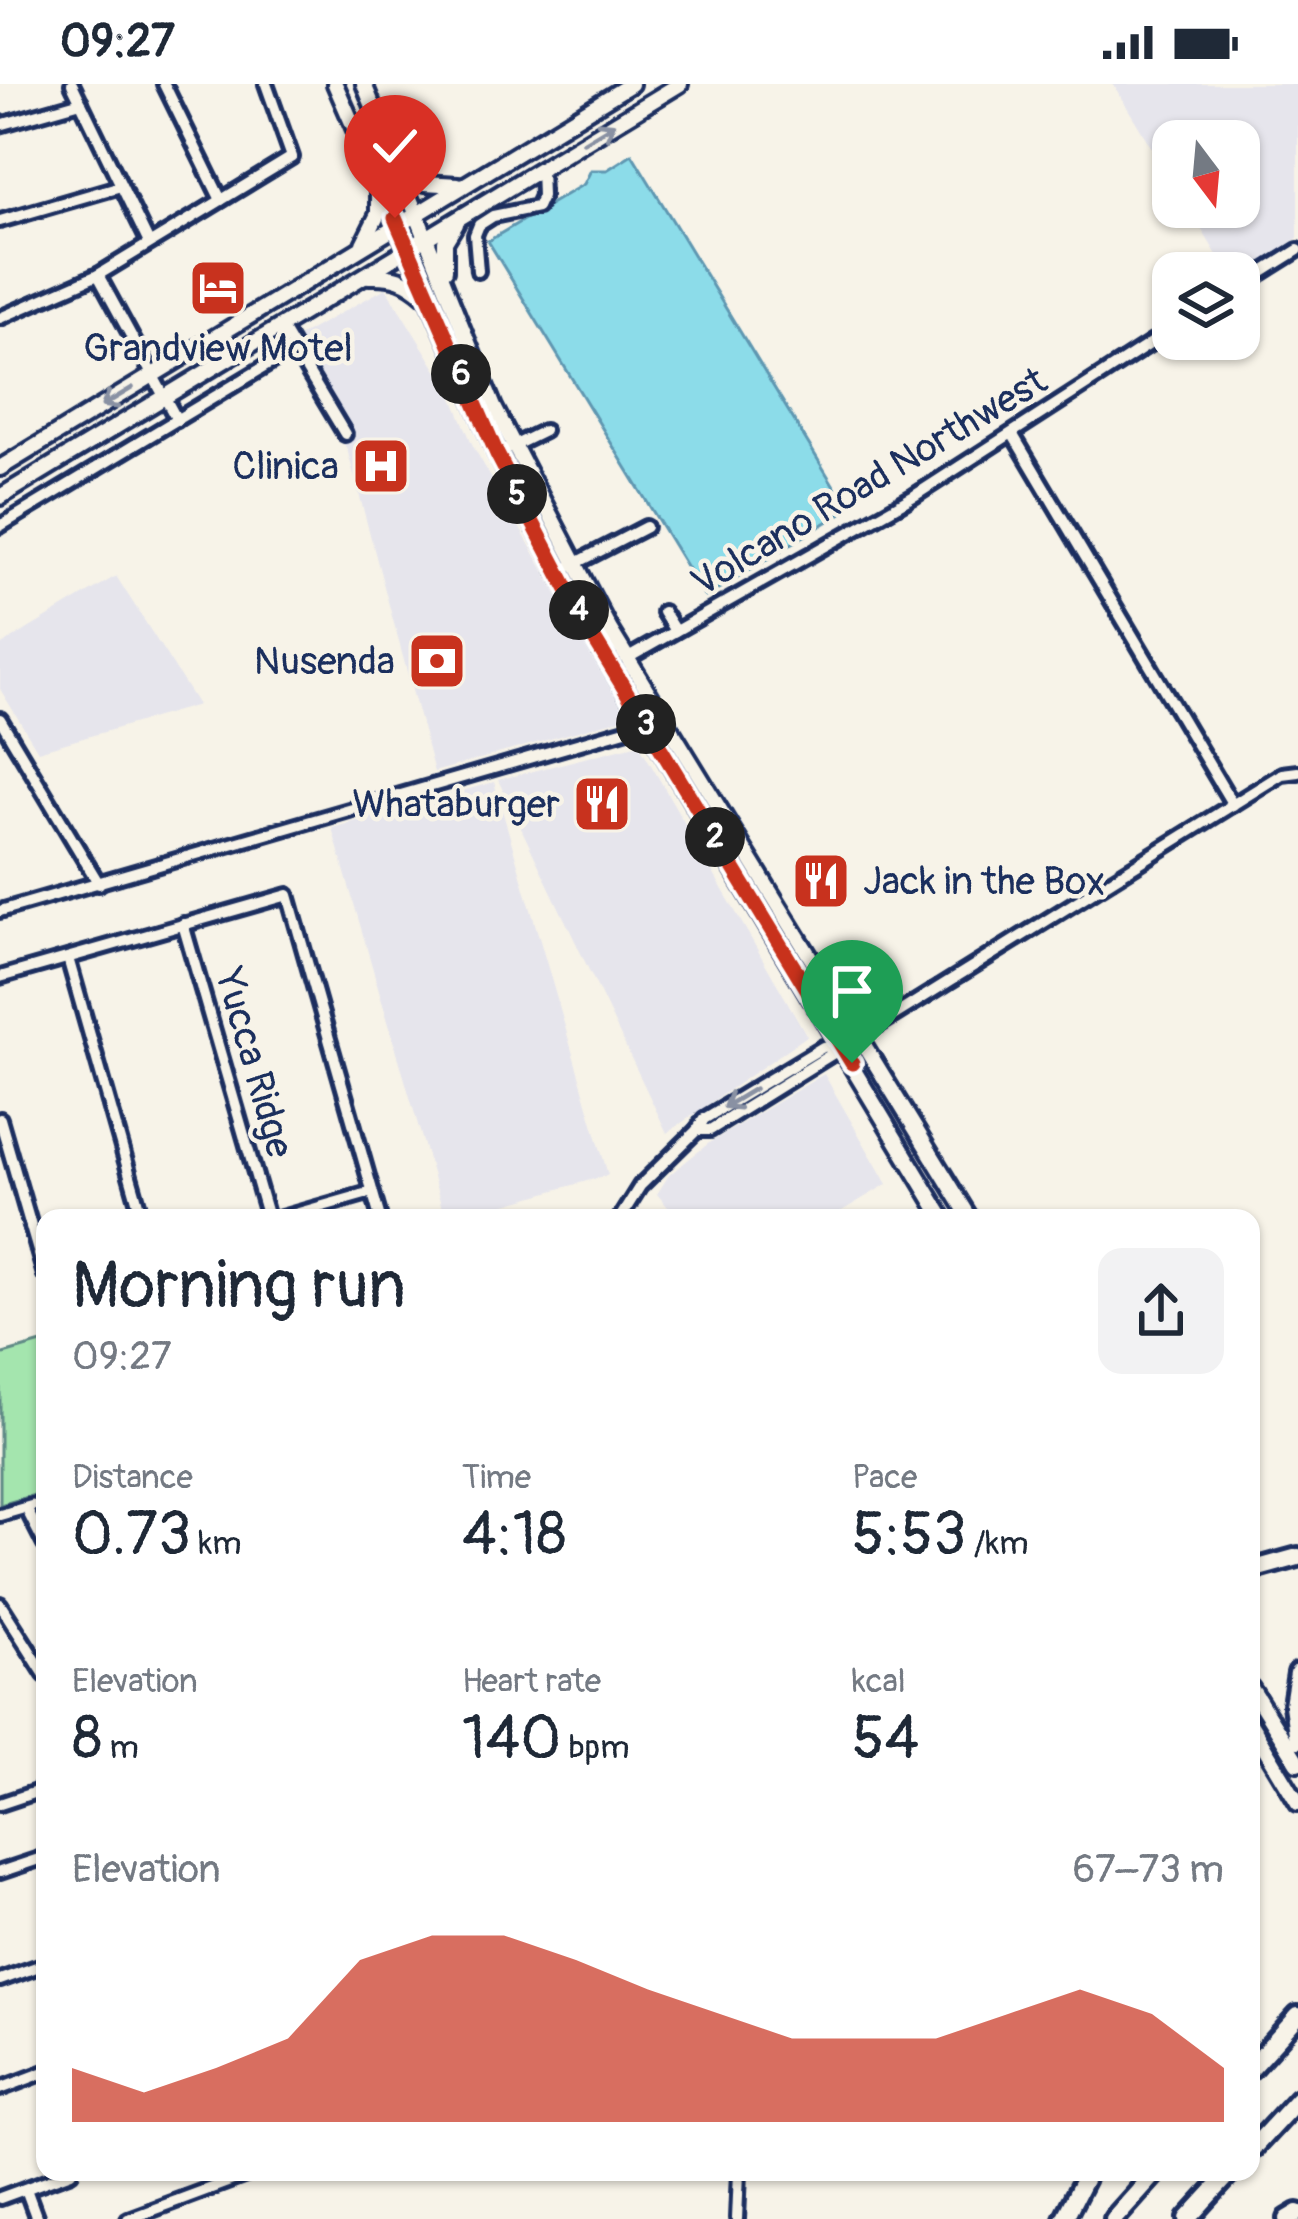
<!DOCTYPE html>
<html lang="en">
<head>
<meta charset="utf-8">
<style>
	body { margin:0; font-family:Pangolin,sans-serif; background:#f2f2f3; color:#1f2937; height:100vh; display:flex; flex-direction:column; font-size:45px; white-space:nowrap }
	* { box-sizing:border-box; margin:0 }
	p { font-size:39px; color:#747a83 }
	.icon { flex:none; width:66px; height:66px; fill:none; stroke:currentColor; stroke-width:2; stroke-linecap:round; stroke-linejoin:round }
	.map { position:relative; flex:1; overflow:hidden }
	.sheet { position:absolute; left:36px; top:1125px; width:1224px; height:972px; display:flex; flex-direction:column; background:#fff; border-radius:24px; box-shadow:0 3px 9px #0004 }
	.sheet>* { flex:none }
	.needle { width:78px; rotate:164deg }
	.tools { position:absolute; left:1152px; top:36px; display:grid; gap:24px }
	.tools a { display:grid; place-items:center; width:108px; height:108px; border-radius:24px; background:#fff; box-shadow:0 3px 9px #0004; font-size:60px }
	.pin { position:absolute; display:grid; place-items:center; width:102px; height:102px; color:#fff; margin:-123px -51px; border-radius:50% 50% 50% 0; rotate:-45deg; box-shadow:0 0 12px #0007 }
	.pin .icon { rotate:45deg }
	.km { position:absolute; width:60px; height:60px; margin:-30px; border-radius:50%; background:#222; color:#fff; font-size:33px; line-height:60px; text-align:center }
	.round { display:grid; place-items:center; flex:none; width:126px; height:126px; border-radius:24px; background:#f2f2f3 }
	.summary { display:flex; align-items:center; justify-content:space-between; height:204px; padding:0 36px }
	h1 { font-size:66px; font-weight:600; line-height:90px }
	.metrics { display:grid; grid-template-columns:repeat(3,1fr); gap:18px; height:204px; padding:12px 36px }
	.metrics div { display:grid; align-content:center }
	.metrics b { font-size:60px; font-weight:600 }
	.metrics small { font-size:33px; font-weight:400 }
	.metrics p { font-size:33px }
	.chart { height:336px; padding:24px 36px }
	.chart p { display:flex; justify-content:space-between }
	.chart svg { width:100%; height:216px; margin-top:12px; fill:#c8321e; opacity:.7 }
	.status { display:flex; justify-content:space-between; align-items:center; height:84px; padding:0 60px; background:#fff; direction:ltr }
	.status svg { height:33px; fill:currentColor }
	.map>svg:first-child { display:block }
</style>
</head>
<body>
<div class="status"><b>09:27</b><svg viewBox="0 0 49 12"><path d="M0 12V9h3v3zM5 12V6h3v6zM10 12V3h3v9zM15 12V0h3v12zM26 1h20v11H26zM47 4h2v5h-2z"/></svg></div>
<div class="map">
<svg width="1298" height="2135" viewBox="0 0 1298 2135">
	<rect width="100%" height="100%" fill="#f7f3e8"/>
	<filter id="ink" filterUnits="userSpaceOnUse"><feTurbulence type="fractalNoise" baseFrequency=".00833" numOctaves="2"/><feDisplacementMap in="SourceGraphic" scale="24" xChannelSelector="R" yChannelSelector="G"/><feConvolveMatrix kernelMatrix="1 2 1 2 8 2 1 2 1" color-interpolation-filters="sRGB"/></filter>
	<g filter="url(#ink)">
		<g fill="#e6e5ec">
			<polygon points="1113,0 1298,0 1298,154 1239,192 1228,189 1188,123 1239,123 1239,57 1173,57 1173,99"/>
			<polygon points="386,204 451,309 473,362 624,626 624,634 434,688 347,365 281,262"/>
			<polygon points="116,492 198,621 38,667 0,605 0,562"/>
			<polygon points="639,660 807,952 667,1049 498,696"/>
			<polygon points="494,698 608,1091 457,1134 445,1134 332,744"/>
			<polygon points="824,990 887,1100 830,1134 677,1134 657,1110 669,1091 709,1059"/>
		</g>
		<polygon fill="#a4e5ae" stroke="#608a86" stroke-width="3" points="45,1258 45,1408 0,1421 0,1271"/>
		<polygon fill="#8cdce9" stroke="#5f97b1" stroke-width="3" points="632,70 848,425 705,513 488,157 584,100 591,86 607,86"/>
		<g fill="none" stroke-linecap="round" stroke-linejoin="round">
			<defs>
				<g id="minor">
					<polyline points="72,0 149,159"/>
					<polyline points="164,0 221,116"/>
					<polyline points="0,41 81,18"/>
					<polyline points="0,137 121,102"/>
					<polyline points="478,187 475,151 479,141 493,132 537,123 542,112 541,84"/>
					<polyline points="98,191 177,336"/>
					<polyline points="1239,203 1298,166"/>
					<polyline points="0,234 98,191 292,73 266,0"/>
					<polyline points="281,243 345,350"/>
					<polyline points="1013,351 1233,721"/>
					<polyline points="497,370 544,347"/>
					<polyline points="0,442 294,265"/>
					<polyline points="559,488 646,443"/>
					<polyline points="663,528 675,547"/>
					<polyline points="594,554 607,553 628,574 914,412 1173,245"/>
					<polyline points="0,635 99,800"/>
					<polyline points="0,827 646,640"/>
					<polyline points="183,840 268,1134"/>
					<polyline points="68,874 142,1134"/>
					<polyline points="0,893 288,811 380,1134"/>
					<polyline points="841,961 823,963 704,1035 697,1046 710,1046 1282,690 1298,688"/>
					<polyline points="0,1035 45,1191"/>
					<polyline points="281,1134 372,1108"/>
					<polyline points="620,1134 640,1102 697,1046"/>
					<polyline points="26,1424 45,1461"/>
					<polyline points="0,1431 45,1418"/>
					<polyline points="0,1520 45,1591"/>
					<polyline points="0,1720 45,1705"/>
					<polyline points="0,1788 45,1773"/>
					<polyline points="0,1896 45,1880"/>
					<polyline points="0,2005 45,1988"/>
					<polyline points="26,2105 37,2135"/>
					<polyline points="0,2114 71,2088"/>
					<polyline points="128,2135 254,2088"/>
					<polyline points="737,2135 739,2088"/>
				</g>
				<g id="major">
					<polyline points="335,0 497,370 590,548 943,1134"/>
					<polyline points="364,0 494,323 610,546 970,1134"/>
					<polyline points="397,71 425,99 458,101"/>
					<polyline points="363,160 378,130 378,102"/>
					<polyline points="445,186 445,158 456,140"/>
					<path d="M369,192C394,191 407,196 425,212"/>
					<polyline points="0,384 631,0"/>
					<polyline points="0,413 680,0"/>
					<polyline points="1251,1604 1298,1679"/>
					<polyline points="1251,1641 1298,1719"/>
				</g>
				<g id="highway">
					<polyline points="1251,1486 1298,1473"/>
					<polyline points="1298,1589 1293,1621 1298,1656"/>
					<polyline points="1251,1984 1298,1932"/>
					<polyline points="1251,2066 1298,2015"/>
					<polyline points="1064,2135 1088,2088"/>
					<polyline points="1114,2135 1156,2088"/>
					<polyline points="1188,2135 1231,2088"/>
					<polyline points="1288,2135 1298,2129"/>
				</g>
			</defs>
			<use href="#minor" stroke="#1b2f5e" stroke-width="20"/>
			<use href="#major" stroke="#1b2f5e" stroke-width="22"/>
			<use href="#highway" stroke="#1b2f5e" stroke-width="26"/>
			<use href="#minor" stroke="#f7f3e8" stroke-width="10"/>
			<use href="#major" stroke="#f7f3e8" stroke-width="14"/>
			<use href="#highway" stroke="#f7f3e8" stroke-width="16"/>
		</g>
		<defs><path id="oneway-shaft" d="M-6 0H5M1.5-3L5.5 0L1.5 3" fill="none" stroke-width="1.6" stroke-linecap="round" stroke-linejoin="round" transform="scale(3)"/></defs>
		<g stroke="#8991a3">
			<use href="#oneway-shaft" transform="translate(599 49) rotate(-31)"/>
			<use href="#oneway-shaft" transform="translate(117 313) rotate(149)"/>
			<use href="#oneway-shaft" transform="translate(739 1014) rotate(149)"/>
		</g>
	</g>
	<g fill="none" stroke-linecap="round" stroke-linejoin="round" filter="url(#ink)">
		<defs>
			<polyline id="route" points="395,134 497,370 590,548 852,979"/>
		</defs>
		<use href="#route" stroke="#fff" stroke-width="24"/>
		<use href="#route" stroke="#c8321e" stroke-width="15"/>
	</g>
	<defs>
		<symbol id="hotel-square" viewBox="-11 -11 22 22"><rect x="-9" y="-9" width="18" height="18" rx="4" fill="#c8321e" stroke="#f7f3e8"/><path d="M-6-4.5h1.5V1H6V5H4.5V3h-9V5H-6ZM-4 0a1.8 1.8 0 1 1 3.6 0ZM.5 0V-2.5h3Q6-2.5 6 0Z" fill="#fff"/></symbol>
		<symbol id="hospital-square" viewBox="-11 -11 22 22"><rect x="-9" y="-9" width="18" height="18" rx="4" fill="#c8321e" stroke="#f7f3e8"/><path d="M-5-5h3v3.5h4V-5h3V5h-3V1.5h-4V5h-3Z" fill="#fff"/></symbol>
		<symbol id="bank-square" viewBox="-11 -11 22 22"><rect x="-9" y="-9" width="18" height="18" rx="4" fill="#c8321e" stroke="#f7f3e8"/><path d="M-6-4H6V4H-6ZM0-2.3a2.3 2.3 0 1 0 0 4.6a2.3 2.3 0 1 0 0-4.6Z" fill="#fff"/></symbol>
		<symbol id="restaurant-square" viewBox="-11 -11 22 22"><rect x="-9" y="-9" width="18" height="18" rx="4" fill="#c8321e" stroke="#f7f3e8"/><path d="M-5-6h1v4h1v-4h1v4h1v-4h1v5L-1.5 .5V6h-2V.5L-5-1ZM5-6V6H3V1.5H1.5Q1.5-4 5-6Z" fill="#fff"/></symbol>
	</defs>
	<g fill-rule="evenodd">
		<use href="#hotel-square" x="185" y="171" width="66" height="66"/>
		<use href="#hospital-square" x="348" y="349" width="66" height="66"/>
		<use href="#bank-square" x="404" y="544" width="66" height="66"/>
		<use href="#restaurant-square" x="569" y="687" width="66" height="66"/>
		<use href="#restaurant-square" x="788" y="764" width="66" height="66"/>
	</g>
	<g text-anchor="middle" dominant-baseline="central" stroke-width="9" stroke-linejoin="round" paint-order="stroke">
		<g font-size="39" fill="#1b2f5e" stroke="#f7f3e8" text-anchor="end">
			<text x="218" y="264" text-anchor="middle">Grandview Motel</text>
			<text x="339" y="382">Clinica</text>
			<text x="395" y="577">Nusenda</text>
			<text x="560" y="720">Whataburger</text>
			<text x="863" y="797" text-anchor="start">Jack in the Box</text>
		</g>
		<g font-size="39" fill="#1b2f5e" stroke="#f7f3e8">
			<text transform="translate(869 398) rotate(-31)">Volcano Road Northwest</text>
			<text transform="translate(254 979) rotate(74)">Yucca Ridge</text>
		</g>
	</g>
</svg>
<div class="tools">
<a><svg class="needle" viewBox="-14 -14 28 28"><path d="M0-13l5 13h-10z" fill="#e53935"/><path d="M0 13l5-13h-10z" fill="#747a83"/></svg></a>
<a><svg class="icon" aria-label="layers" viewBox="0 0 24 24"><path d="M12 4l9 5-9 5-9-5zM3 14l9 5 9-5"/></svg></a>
</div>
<div class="pin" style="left:852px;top:979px;background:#1e9e55"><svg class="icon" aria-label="arrive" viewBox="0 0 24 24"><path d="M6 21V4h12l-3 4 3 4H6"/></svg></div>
<div class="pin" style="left:395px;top:134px;background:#d93025"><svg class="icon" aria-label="check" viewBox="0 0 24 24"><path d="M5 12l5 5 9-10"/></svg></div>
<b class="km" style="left:715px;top:753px">2</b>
<b class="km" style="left:646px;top:640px">3</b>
<b class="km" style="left:579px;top:526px">4</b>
<b class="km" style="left:517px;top:410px">5</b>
<b class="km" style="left:461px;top:290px">6</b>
<section class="sheet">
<div class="summary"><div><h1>Morning run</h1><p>09:27</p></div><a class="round"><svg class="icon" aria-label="share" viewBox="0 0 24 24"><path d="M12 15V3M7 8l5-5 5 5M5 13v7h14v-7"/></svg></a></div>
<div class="metrics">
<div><p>Distance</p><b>0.73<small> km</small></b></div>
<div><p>Time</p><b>4:18</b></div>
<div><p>Pace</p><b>5:53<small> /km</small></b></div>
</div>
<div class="metrics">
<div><p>Elevation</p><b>8<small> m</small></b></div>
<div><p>Heart rate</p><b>140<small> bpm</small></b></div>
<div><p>kcal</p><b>54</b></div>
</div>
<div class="chart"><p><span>Elevation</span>67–73 m</p>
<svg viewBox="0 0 160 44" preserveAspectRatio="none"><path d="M0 44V33L10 38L20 33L30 27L40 11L50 6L60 6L70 11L80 17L90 22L100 27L110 27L120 27L130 22L140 17L150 22L160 33V44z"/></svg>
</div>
</section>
</div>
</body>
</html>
